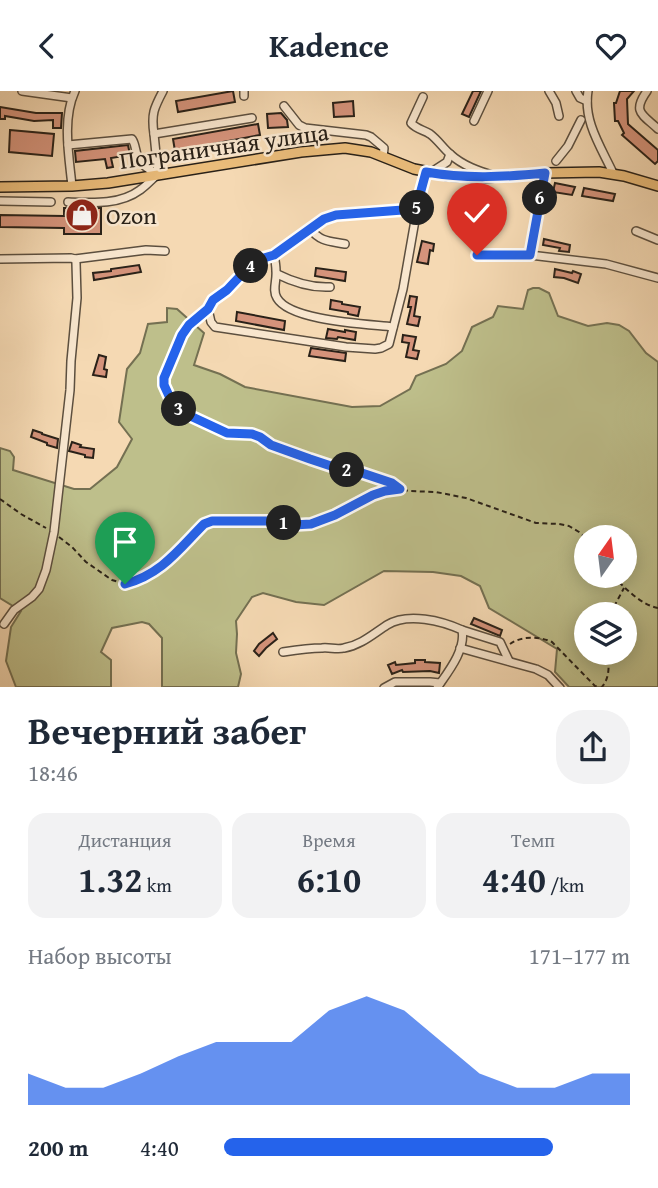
<!DOCTYPE html>
<html lang="ru">
<head>
<meta charset="utf-8">
<style>
	body { margin:0; font-family:"Gentium Book Plus",serif; background:#f2f2f3; color:#1f2937; height:100vh; display:flex; flex-direction:column; font-size:26px; white-space:nowrap }
	* { box-sizing:border-box; margin:0 }
	p { font-size:23px; color:#747a83 }
	.icon { flex:none; width:38px; height:38px; fill:none; stroke:currentColor; stroke-width:2; stroke-linecap:round; stroke-linejoin:round }
	.map { position:relative; height:596px; overflow:hidden }
	.panel { display:flex; flex-direction:column; background:#fff; flex:1 }
	.panel>* { flex:none }
	.needle { width:46px; rotate:14deg }
	.fabs { position:absolute; left:574px; top:434px; display:grid; gap:14px }
	.fabs a { display:grid; place-items:center; width:63px; height:63px; border-radius:50%; background:#fff; box-shadow:0 4px 18px #0003; font-size:35px }
	.pin { position:absolute; display:grid; place-items:center; width:60px; height:60px; color:#fff; margin:-72px -30px; border-radius:50% 50% 50% 0; rotate:-45deg; box-shadow:0 0 7px #0007 }
	.pin .icon { rotate:45deg }
	.km { position:absolute; width:35px; height:35px; margin:-18px; border-radius:50%; background:#222; color:#fff; font-size:19px; line-height:35px; text-align:center }
	.round { display:grid; place-items:center; flex:none; width:74px; height:74px; border-radius:28px; background:#f2f2f3 }
	.head { display:flex; align-items:center; justify-content:space-between; height:119px; padding:0 28px }
	h1 { font-size:38px; font-weight:700; line-height:52px }
	.metrics { display:grid; grid-template-columns:repeat(3,1fr); gap:10px; height:119px; padding:7px 28px }
	.metrics div { display:grid; align-content:center; border-radius:18px; background:#f2f2f3; text-align:center }
	.metrics b { font-size:35px; font-weight:700 }
	.metrics small { font-size:19px; font-weight:400 }
	.metrics p { font-size:19px }
	.chart { height:196px; padding:14px 28px }
	.chart p { display:flex; justify-content:space-between }
	.chart svg { width:100%; height:126px; margin-top:7px; fill:#2563eb; opacity:.7 }
	ul { padding:0 28px; list-style:none; font-size:23px }
	li { display:grid; grid-template-columns:112px 84px 1fr; align-items:center; height:52px }
	li i { height:18px; border-radius:9px; background:#2563eb }
	header { display:flex; justify-content:space-between; align-items:center; height:91px; padding:0 28px; background:#fff; font-size:32px; font-weight:700 }
	.map>svg:first-child { display:block }
</style>
</head>
<body>
<header><svg class="icon" aria-label="back" viewBox="0 0 24 24"><path d="M15 5l-7 7 7 7"/></svg>Kadence<svg class="icon" aria-label="heart" viewBox="0 0 24 24"><path d="M12 20l-8-8c-3-5 5-10 8-4 3-6 11-1 8 4z"/></svg></header>
<div class="map">
<svg width="658" height="597" viewBox="0 0 658 597">
	<rect width="100%" height="100%" fill="#f5d9b3"/>
	<filter id="stains"><feTurbulence type="fractalNoise" baseFrequency=".00286" numOctaves="4"/><feColorMatrix values="0 0 0 0 .2 0 0 0 0 .09 0 0 0 0 .02 0 0 0 .5 -.17"/></filter>
	<radialGradient id="worn" r=".72"><stop offset=".6" stop-color="#630" stop-opacity="0"/><stop offset="1" stop-color="#630" stop-opacity=".3"/></radialGradient>
	<path fill="#bebf8b" stroke="#747052" stroke-width="2" fill-rule="evenodd" d="M533,197H539L549,202L558,225L588,235L607,232L619,234L629,240L646,262L658,271V596H569L555,581L557,558L489,517L480,495L461,485L433,481L384,480L324,514L296,511L263,502L252,506L236,530L237,543L236,562L241,583L238,596H162V547L149,533L142,531L112,537L101,561L111,569V596H16L6,570L11,536L21,520L0,507V357L10,360L14,366L13,379L74,398H90L117,376L132,348L119,331L127,278L140,262L148,233L167,231V217L177,218L204,242L194,274L220,283L245,296L352,316L380,315L410,298L416,285L446,273L462,260L472,236L493,226L498,215L523,218L528,199ZM586,446H625V485H586ZM586,523H625V562H586Z"/>
	<g fill="#d5937b" stroke="#292118" stroke-width="2">
		<polygon points="233,0 235,11 178,21 176,10"/>
		<polygon points="473,0 481,0 469,26 462,23"/>
		<polygon points="620,0 634,0 627,8 628,33 658,59 658,70 655,73 622,44 624,42 618,30 615,30 614,12 616,12"/>
		<polygon points="353,10 354,25 334,26 333,12"/>
		<polygon points="0,16 36,22 62,22 61,37 53,37 53,29 34,30 5,25 5,28 0,28"/>
		<polygon points="281,22 287,29 288,36 268,37 267,23"/>
		<polygon points="258,33 260,44 175,60 173,48"/>
		<polygon points="10,39 54,43 52,65 9,61"/>
		<polygon points="128,54 130,64 111,67 113,76 107,77 105,68 76,71 75,60"/>
		<polygon points="555,92 575,96 572,104 553,101"/>
		<polygon points="584,97 615,103 613,110 582,105"/>
		<polygon points="64,117 101,117 101,143 64,143 64,137 0,136 0,124 64,125"/>
		<polygon points="544,148 570,154 569,161 559,160 560,157 543,154"/>
		<polygon points="422,150 434,153 433,160 430,159 428,173 417,171"/>
		<polygon points="139,174 141,181 94,189 93,182 111,180 111,178"/>
		<polygon points="316,177 346,181 345,190 315,185"/>
		<polygon points="555,178 572,182 573,180 581,183 578,192 564,187 554,186"/>
		<polygon points="410,205 417,206 414,225 420,226 418,235 407,233 411,216 408,216"/>
		<polygon points="331,209 342,211 342,213 360,216 358,225 348,223 348,221 330,218"/>
		<polygon points="237,221 285,230 284,239 236,230"/>
		<polygon points="328,238 345,241 345,239 356,241 355,249 338,246 337,248 326,247"/>
		<polygon points="403,244 416,246 413,259 419,260 417,268 406,266 409,252 402,251"/>
		<polygon points="311,257 346,262 345,270 309,265"/>
		<polygon points="99,264 106,266 104,278 107,279 106,286 93,284"/>
		<polygon points="33,339 42,342 42,343 58,348 57,357 47,354 47,352 31,346"/>
		<polygon points="72,351 81,354 80,356 94,358 93,367 85,366 85,364 69,360"/>
		<polygon points="474,527 502,539 500,545 471,533"/>
		<polygon points="273,542 277,548 266,557 259,565 254,560 259,553"/>
		<polygon points="415,569 425,569 425,571 440,572 439,582 430,580 403,581 402,579 392,583 388,574 395,571 396,574 415,572"/>
	</g>
	<g fill="none" stroke-linecap="round" stroke-linejoin="round">
		<defs>
			<g id="minor">
				<polyline points="22,0 72,7"/>
				<polyline points="244,0 244,5"/>
				<polyline points="549,0 556,12 559,25"/>
				<polyline points="576,0 580,7 587,10"/>
				<path d="M588,0C583,30 601,56 613,82"/>
				<path d="M647,0C632,21 642,23 658,38"/>
				<path d="M423,6L411,32C416,38 424,39 430,43C438,49 443,57 450,63C463,75 479,80 495,85"/>
				<polyline points="284,15 299,34 305,37 366,44 371,46 384,57 383,66"/>
				<polyline points="474,30 488,0"/>
				<path d="M154,43C151,23 154,17 163,0"/>
				<path d="M68,54L132,48C136,54 135,60 138,66C142,75 150,79 158,83"/>
				<polyline points="556,70 568,55 581,29"/>
				<polyline points="430,82 447,71 450,63"/>
				<polyline points="158,83 154,43 252,27"/>
				<path d="M72,95C69,65 62,28 75,0"/>
				<polyline points="0,110 51,111"/>
				<path d="M68,111C92,112 120,114 140,99C146,95 151,89 157,84"/>
				<polyline points="417,118 348,122 324,128 274,164 257,169 243,182 227,199 213,209 208,218 211,231 215,236 346,256 375,258 381,257 389,253 403,198 417,118 426,81"/>
				<path d="M310,138C321,151 329,150 345,153"/>
				<polyline points="636,140 658,149"/>
				<path d="M274,164C275,169 276,175 276,180C277,190 272,199 277,207C290,230 367,233 393,236"/>
				<polyline points="477,164 530,164 606,173 658,187"/>
				<polyline points="530,164 545,82"/>
				<polyline points="0,168 71,167 75,168 76,172 77,207 71,270 70,299 54,441 46,479 39,498 32,506 14,519 4,533"/>
				<polyline points="75,168 146,159 165,160"/>
				<path d="M277,183C293,191 311,197 330,196"/>
				<polyline points="462,539 500,551 509,570"/>
				<polyline points="460,557 536,578 548,584 560,597"/>
				<path d="M283,561C296,559 309,557 322,557C329,556 337,559 344,557C361,554 373,543 387,534C408,521 442,530 462,539C466,559 448,581 437,597"/>
				<polyline points="384,597 395,591 430,591 440,592"/>
			</g>
			<polyline id="major" points="0,96 72,95 108,92 301,61 345,57 371,61 414,78 450,85 482,87 545,82 599,81 624,85 658,95"/>
		</defs>
		<use href="#minor" stroke="#5c4f3f" stroke-width="10"/>
		<use href="#major" stroke="#292118" stroke-width="12"/>
		<g stroke="#292118" stroke-width="2" stroke-dasharray="5 3.5" stroke-linecap="butt">
			<path d="M201,223C179,242 175,261 164,287C162,316 202,333 225,341C234,343 243,342 252,343C260,345 265,350 271,354C282,359 295,363 307,367C329,375 352,379 374,388C384,391 391,392 399,398"/>
			<polyline points="0,408 21,423 46,437"/>
			<polyline points="59,446 72,456 86,471 112,489 125,493 139,489 165,474 204,433 212,430 269,430 303,435 311,434 335,424 373,404 385,400 400,398 409,400 436,401 466,407 536,432 559,433 569,435 579,441 586,447"/>
			<path d="M613,485C625,497 641,514 658,517"/>
			<polyline points="610,523 624,497"/>
			<path d="M510,553C521,545 539,545 552,551L595,595L601,597"/>
			<path d="M601,597C610,588 610,572 606,562"/>
		</g>
		<use href="#minor" stroke="#f8e6ce" stroke-width="7"/>
		<use href="#major" stroke="#eabc7a" stroke-width="9"/>
	</g>
	<g fill="none" stroke-linecap="round" stroke-linejoin="round">
		<defs>
			<path id="route" d="M125,493C162,483 179,458 204,433L212,430H269L293,434L311,433L335,424L373,404L385,400L400,398L392,392L359,381L343,379L310,368L271,354L260,346L252,343L227,342L186,323L178,318L170,307L164,294V287L182,244L189,234L208,218L213,209L227,199L243,182L257,169L274,164L324,128L336,124L416,118L426,81C466,88 504,86 545,82L530,164H477"/>
		</defs>
		<use href="#route" stroke="#fff" stroke-width="14"/>
		<use href="#route" stroke="#2563eb" stroke-width="9"/>
	</g>
	<defs>
		<symbol id="shop-disc" viewBox="-11 -11 22 22"><circle r="9.5" fill="#8f2418" stroke="#f8e6ce"/><path d="M-5-2.5h2.3a2.7 3.5 0 0 1 5.4 0H5L5.5 6h-11ZM-1.5-2.5h3a1.5 2.3 0 0 0-3 0Z" fill="#fff"/></symbol>
	</defs>
	<g fill-rule="evenodd">
		<use href="#shop-disc" x="63" y="105" width="38" height="38"/>
	</g>
	<g text-anchor="middle" dominant-baseline="central" stroke-width="5" stroke-linejoin="round" paint-order="stroke">
		<g font-size="24" fill="#292118" stroke="#f8e6ce">
			<text transform="translate(224 55) rotate(-8)">Пограничная улица</text>
		</g>
		<g font-size="24" fill="#292118" stroke="#f8e6ce" text-anchor="start">
			<text x="106" y="124">Ozon</text>
		</g>
	</g>
	<rect width="100%" height="100%" filter="url(#stains)"/>
	<rect width="100%" height="100%" fill="url(#worn)"/>
</svg>
<div class="fabs">
<a><svg class="needle" viewBox="-14 -14 28 28"><path d="M0-13l5 13h-10z" fill="#e53935"/><path d="M0 13l5-13h-10z" fill="#747a83"/></svg></a>
<a><svg class="icon" aria-label="layers" viewBox="0 0 24 24"><path d="M12 4l9 5-9 5-9-5zM3 14l9 5 9-5"/></svg></a>
</div>
<div class="pin" style="left:125px;top:493px;background:#1e9e55"><svg class="icon" aria-label="arrive" viewBox="0 0 24 24"><path d="M6 21V4h12l-3 4 3 4H6"/></svg></div>
<div class="pin" style="left:477px;top:164px;background:#d93025"><svg class="icon" aria-label="check" viewBox="0 0 24 24"><path d="M5 12l5 5 9-10"/></svg></div>
<b class="km" style="left:284px;top:432px">1</b>
<b class="km" style="left:347px;top:379px">2</b>
<b class="km" style="left:179px;top:318px">3</b>
<b class="km" style="left:251px;top:175px">4</b>
<b class="km" style="left:417px;top:117px">5</b>
<b class="km" style="left:540px;top:107px">6</b>
</div>
<section class="panel">
<div class="head"><div><h1>Вечерний забег</h1><p>18:46</p></div><a class="round"><svg class="icon" aria-label="share" viewBox="0 0 24 24"><path d="M12 15V3M7 8l5-5 5 5M5 13v7h14v-7"/></svg></a></div>
<div class="metrics">
<div><p>Дистанция</p><b>1.32<small> km</small></b></div>
<div><p>Время</p><b>6:10</b></div>
<div><p>Темп</p><b>4:40<small> /km</small></b></div>
</div>
<div class="chart"><p><span>Набор высоты</span>171–177 m</p>
<svg viewBox="0 0 160 44" preserveAspectRatio="none"><path d="M0 44V33L10 38L20 38L30 33L40 27L50 22L60 22L70 22L80 11L90 6L100 11L110 22L120 33L130 38L140 38L150 33L160 33V44z"/></svg>
</div>
<ul>
<li><b>200 m</b>4:40<i style="width:81%"></i></li>
</ul>
</section>
</body>
</html>
